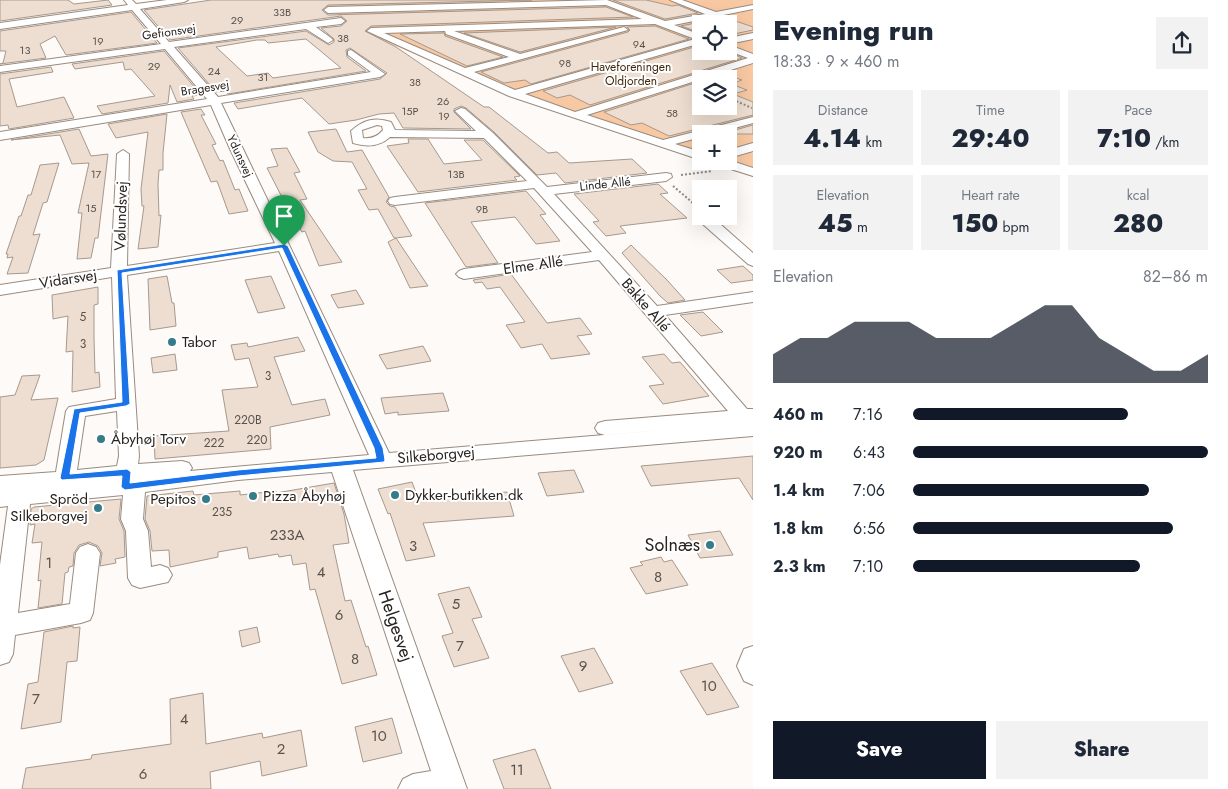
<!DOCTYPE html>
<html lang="en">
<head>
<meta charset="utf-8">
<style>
	body { margin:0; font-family:Jost,sans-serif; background:#f2f2f3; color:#1f2937; height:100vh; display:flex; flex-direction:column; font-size:19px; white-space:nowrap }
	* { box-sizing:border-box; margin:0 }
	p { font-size:16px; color:#747a83 }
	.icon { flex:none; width:28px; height:28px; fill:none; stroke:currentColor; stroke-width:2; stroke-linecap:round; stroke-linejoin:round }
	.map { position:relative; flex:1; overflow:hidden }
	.panel { display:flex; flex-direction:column; background:#fff; width:475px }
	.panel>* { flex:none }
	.controls { position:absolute; left:692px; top:15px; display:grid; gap:10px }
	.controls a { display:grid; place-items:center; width:45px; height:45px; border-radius:0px; background:#fff; box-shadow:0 5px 20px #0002; font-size:25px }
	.pin { position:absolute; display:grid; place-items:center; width:42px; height:42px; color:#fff; margin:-51px -21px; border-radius:50% 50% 50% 0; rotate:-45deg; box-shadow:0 0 5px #0007 }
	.pin .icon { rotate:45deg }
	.round { display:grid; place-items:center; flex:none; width:52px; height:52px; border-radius:0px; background:#f2f2f3 }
	.overview { display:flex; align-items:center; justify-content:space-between; height:85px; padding:0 20px }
	h1 { font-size:28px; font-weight:800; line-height:38px }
	.metrics { display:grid; grid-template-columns:repeat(3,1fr); gap:8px; height:85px; padding:5px 20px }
	.metrics div { display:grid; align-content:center; border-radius:0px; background:#f2f2f3; text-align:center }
	.metrics b { font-size:25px; font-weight:800 }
	.metrics small { font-size:14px; font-weight:400 }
	.metrics p { font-size:14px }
	.chart { height:140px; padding:10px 20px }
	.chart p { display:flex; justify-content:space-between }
	.chart svg { width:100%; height:90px; margin-top:5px; fill:#111827; opacity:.7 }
	.primary-button { display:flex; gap:10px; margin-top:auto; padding:10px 20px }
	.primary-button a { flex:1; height:58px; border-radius:0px; background:#111827; color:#fff; font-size:20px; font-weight:800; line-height:58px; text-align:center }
	.primary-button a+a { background:#f2f2f3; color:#1f2937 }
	ul { padding:0 20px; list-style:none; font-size:16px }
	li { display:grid; grid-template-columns:80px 60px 1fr; align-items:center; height:38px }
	li i { height:12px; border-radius:6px; background:#111827 }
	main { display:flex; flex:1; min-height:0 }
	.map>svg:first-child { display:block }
</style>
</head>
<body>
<main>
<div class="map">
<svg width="753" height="789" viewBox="0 0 753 789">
	<rect width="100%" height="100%" fill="#fdfaf7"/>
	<path fill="#f7c8a2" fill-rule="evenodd" d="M314,0H753V177L704,161H729V134H701V160L531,103L377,38ZM701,24H729V51H701ZM701,79H729V106H701Z"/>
	<g fill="#eeded1" stroke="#a7998d" fill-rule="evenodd">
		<polygon points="0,0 68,0 74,4 108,0 112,5 0,21"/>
		<path d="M211,0H532L328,5L322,10L328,15L606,7L633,17L371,26L365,31L396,47L484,107H489L548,153L557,152L569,163L632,159L647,173L565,183L556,173L537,175L494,132L466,108L461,106L454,109V112L471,129L403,128L394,113L379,114L356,120L329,124L302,98L238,109L234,103L380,79L387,73L350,48L346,50L347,57L366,71L228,94L226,91L216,92L178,48L306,31L329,45L334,42V39L321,28L341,26L347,21L341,16L170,40L144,10ZM306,39L341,68L273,78L268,73L247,76L216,47L257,40H265L268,43Z"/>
		<polygon points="613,0 646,0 672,6 678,5 698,13 665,19"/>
		<polygon points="131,12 157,43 66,55 55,36 40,44 46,58 0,64 3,63 6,51 0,51 0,31"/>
		<polygon points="724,17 753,27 753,30 729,35 729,24 701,24 701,33 681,26"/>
		<polygon points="655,26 689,39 531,84 525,80 504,83 481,72 628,32 630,30 627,27"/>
		<polygon points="616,27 520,52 464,33"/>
		<polygon points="444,33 445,36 503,57 467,66 400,34"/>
		<polygon points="701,45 701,51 727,51 742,58 590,105 570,95 557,98 543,91"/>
		<polygon points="164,51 201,95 192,96 194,99 177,102 170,85 168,103 102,114 97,106 155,96 131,69 125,70 123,62 75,69 72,64"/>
		<polygon points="51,67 53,72 9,79 17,107 64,97 74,118 9,129 8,125 0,126 0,74"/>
		<polygon points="724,74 742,80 731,84 747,90 733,94 753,102 753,115 669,136 642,123 631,125 604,112 701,81 701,106 729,106 729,79 709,79"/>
		<polygon points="201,109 205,115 201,115 216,144 212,145 220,161 223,160 235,190 239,189 248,211 229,214 217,181 211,182 181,112"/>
		<polygon points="167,114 163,153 163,170 159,170 158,184 159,216 161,215 158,247 138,249 144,206 142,206 141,189 148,132 116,138 108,124"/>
		<polygon points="753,125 753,134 721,134"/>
		<polygon points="79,129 91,156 108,154 98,238 95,238 91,258 77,259 82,213 78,213 89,163 72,164 60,135 11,140"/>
		<polygon points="336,129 347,152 362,150 389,197 386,202 390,206 395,207 412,236 396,238 428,286 410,288 388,242 396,238 394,238 378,209 369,210 358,190 367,189 352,162 333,161 318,152 308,132"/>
		<polygon points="408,139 428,139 444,164 482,160 464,140 483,140 520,176 514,177 517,180 418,192 387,146 409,143"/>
		<polygon points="287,148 300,172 294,173 307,199 300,200 342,262 319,266 305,231 302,232 286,205 267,168 278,166 271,149"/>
		<polygon points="59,163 47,202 43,203 33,235 40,234 28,273 7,274 13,257 7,258 8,254 6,254 19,216 21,216 28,195 31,195 40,165"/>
		<polygon points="658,184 668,193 660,194 687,218 620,226 626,233 606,236 593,222 599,221 574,194"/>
		<polygon points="526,191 546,214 540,215 560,241 536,244 515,217 471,222 498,263 466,267 425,203"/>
		<polygon points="631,245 667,280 685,300 668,303 660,296 622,253"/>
		<polygon points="743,266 753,275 753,280 731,283 717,270"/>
		<polygon points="511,274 547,323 580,318 592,334 577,336 590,354 551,359 542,344 521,348 506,325 525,322 500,287 487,289 482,282 475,283 473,280"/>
		<polygon points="167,276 172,303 174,303 176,326 150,330 148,279"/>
		<polygon points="271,276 285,308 258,313 245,280"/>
		<polygon points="98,287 98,304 94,305 94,338 95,373 99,372 100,387 72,392 73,351 66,352 68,316 53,319 52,295"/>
		<polygon points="356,290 364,304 338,308 331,295"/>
		<polygon points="703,312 723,332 701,336 680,315"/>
		<polygon points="298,337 305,351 274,357 292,405 325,399 330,415 270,427 271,449 155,459 154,436 229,431 222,390 258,387 249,358 235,360 231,345 247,343 248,347"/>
		<polygon points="423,346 431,361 387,369 379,355"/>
		<polygon points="175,354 177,370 153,373 151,358"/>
		<polygon points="664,354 672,363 680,362 709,396 663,404 649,386 664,384 642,357"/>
		<polygon points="40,375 31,400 58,398 44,460 36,465 0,468 0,397 15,395 22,376"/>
		<polygon points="443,393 449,411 398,415 398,412 385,414 381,398"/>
		<polygon points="753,456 753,500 739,478 651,486 641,466"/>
		<polygon points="574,470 584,492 547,496 538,473"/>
		<polygon points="412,482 418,498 507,492 514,516 423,523 435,556 406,561 390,513 388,514 378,489"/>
		<polygon points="334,483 344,514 349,543 333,545 345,601 351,600 366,647 368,646 377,675 342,684 315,589 310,590 306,563 293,565 291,555 279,557 278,554 249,559 247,547 218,552 218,557 170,567 169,550 152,551 150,531 145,519 147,496 193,491 194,495 240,491 240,495 276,491 276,493"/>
		<polygon points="121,499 119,519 124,531 125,557 115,559 116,563 100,566 102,553 98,546 89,542 79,545 74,553 73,566 69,567 68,572 65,573 62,604 38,608 41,580 38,581 42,542 32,543 35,524 30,525 31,509 34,507"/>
		<polygon points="720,531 733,555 700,558 688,535"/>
		<polygon points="661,557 664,562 672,560 688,585 646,594 630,568 643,565 640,562"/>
		<polygon points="469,587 482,617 472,619 489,658 454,667 442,636 453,633 438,594"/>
		<polygon points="73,626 73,628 80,627 77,661 67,662 61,722 21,729 28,684 38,682 44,632"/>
		<polygon points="257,627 260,642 242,647 239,631"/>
		<polygon points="594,648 613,683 579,692 561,656"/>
		<polygon points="712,663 739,707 707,715 680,671"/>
		<polygon points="203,693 206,744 262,733 263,738 301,730 307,766 262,776 260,761 210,772 211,789 22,789 26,768 91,759 92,755 171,744 170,699"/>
		<polygon points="392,718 402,753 363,762 355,727"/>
		<polygon points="535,749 551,789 504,789 493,760"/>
	</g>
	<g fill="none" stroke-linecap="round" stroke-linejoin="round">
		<defs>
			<g id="minor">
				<path d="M124,0H132L136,4L167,0H188L184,2L140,9L169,42L341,18L345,21L341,24L316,27L331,38L333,40L328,43L306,29L174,47L218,97L371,72L348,55V51L351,50L385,74L380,77L221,103L389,453L737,424L605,435L598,433L595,428L598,423L605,421L728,411L599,260L464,279L459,277L456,274L459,271L464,269L592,252L534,188L395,205L390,204L388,201L390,198L395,197L527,181L484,138L390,137C379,147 366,147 353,143L351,131C362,121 374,116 391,122L395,130L476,131L455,111L461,108L465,109L493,133L547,187L666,173L671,174L672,177L666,181L554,194L657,306L753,292V302L665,315L747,409H753V436L353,470L467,789H398L403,779L413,774L431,771L332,472L238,480L145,492L143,519L148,531L151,567L160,565L168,568L172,575L168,582L140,588L132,585L128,578L126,531L121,519L123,495L30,504L18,613L70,604L76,553L80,547L88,544L96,547L100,553L93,613L90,620L81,623L15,635L13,654L9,662L0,665V565L8,506L0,507V476L56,472L66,411L69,407L116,399L112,277L0,295V285L111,268L117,154L123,150L129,154L127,266L275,243L230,149L211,105L0,140V132L207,99L165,49L0,72V66L161,44L132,10L0,29V23L128,5ZM377,125L382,126L383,130C378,136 372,139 363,138L362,130ZM279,251L369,455L190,471L192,468L189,463L182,461L138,464L139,456L127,275ZM117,411L119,456L117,466L77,470L85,416Z"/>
				<path d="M607,0L665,21L705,14L670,0H682L716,12L753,5V9L674,25L701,35V43L525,94L575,112L748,58L729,51V45L753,54V63L587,115L663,140L753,117V123L713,134H701V137L675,144L701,152V160L509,96L367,31L371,28L642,19L606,5L328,13L324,10L328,7ZM655,24L695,39L515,90L474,72L628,30L624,27L520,54L454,31ZM445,31L446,34L509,57L465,68L384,33Z"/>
				<polygon points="753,33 753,39 729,44 729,38"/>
				<polygon points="753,143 753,151 729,158 729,150"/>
				<polygon points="729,160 753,168 753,176 715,164 713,161"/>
				<polygon points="701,212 701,216 711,216 753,253 753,266 748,264 697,219 695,216"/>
				<polygon points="753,646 753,685 744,681 737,666 744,649"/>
			</g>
		</defs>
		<use href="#minor" stroke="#9a8b7f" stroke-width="2"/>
		<g stroke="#908c88" stroke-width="2" stroke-dasharray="2 2" stroke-linecap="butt">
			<polyline points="729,98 752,108"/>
			<polyline points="681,175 712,171"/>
			<polyline points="673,186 693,203"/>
		</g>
		<polyline stroke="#908c88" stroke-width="2.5" stroke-dasharray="2 2" stroke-linecap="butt" points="692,202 695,205"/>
		<use href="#minor" fill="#fff" fill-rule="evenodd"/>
	</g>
	<path fill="#1a73e8" stroke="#fff" fill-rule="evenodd" d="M284,244L288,246L383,448L385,460L384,462L238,476L125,490L121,487L122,476L62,480L60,478L74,409L122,402L117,270ZM282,248L374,448L376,458L238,470L130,483L131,472L127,469L70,474L80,413L126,406L130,404L122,273Z"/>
	<g fill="#367b88" stroke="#fff" stroke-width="2">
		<circle cx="172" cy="342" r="5"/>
		<circle cx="101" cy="439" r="5"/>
		<circle cx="395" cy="495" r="5"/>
		<circle cx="253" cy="496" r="5"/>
		<circle cx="206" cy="499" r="5"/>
		<circle cx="98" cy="508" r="5"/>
		<circle cx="710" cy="545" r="5"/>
	</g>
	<g text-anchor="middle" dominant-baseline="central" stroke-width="4" stroke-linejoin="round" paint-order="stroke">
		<g font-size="11" fill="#5a524c">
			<text x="282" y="12">33B</text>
			<text x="237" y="20">29</text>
			<text x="343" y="38">38</text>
			<text x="98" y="41">19</text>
			<text x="639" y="44">94</text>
			<text x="25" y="50">13</text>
			<text x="565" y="63">98</text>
			<text x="154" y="66">29</text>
			<text x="214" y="71">24</text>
			<text x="263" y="77">31</text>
			<text x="415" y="82">38</text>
			<text x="443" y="101">26</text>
			<text x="410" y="111">15P</text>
			<text x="672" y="113">58</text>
			<text x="444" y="116">19</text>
			<text x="96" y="174">17</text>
			<text x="456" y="174">13B</text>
			<text x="91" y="208">15</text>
			<text x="482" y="209">9B</text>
		</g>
		<g font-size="12" fill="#29231f" stroke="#fff">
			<text transform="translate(169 32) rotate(-8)">Gefionsvej</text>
			<text transform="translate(205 88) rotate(-9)">Bragesvej</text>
			<text transform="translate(240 156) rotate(65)">Ydunsvej</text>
			<text transform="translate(605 184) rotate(-6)">Linde Allé</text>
		</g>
		<g font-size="12" fill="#42280e" stroke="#fff">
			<text x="631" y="67">Haveforeningen<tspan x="631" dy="14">Oldjorden</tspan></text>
		</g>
		<g font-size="12" fill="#5a524c">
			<text x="83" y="317">5</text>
			<text x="83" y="344">3</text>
			<text x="268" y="376">3</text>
			<text x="248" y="420">220B</text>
			<text x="257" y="440">220</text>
			<text x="214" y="443">222</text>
			<text x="222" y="512">235</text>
		</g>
		<g font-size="15" fill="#29231f" stroke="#fff">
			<text transform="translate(121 216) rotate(-88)">Vølundsvej</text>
			<text transform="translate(533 265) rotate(-8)">Elme Allé</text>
			<text transform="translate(68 279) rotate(-9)">Vidarsvej</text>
			<text transform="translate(646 305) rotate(49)">Bakke Allé</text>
			<text transform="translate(436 455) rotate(-5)">Silkeborgvej</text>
		</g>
		<g font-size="15" fill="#29231f" stroke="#fff" text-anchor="start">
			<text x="182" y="342">Tabor</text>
			<text x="111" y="439">Åbyhøj Torv</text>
			<text x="405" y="495">Dykker-butikken.dk</text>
			<text x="263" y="496">Pizza Åbyhøj</text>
			<text x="88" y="499" text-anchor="end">Spröd<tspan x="88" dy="17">Silkeborgvej</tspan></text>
			<text x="196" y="499" text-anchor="end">Pepitos</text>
		</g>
		<g font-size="15" fill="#5a524c">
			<text x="287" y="535">233A</text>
			<text x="413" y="546">3</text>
			<text x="49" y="563">1</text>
			<text x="321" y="572">4</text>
			<text x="658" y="577">8</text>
			<text x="456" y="604">5</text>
			<text x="339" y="615">6</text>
			<text x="460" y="646">7</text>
			<text x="355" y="659">8</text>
			<text x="583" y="666">9</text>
			<text x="709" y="686">10</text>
			<text x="36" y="699">7</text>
			<text x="184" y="719">4</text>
			<text x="379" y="736">10</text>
			<text x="281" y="749">2</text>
			<text x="517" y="770">11</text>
			<text x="143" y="774">6</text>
		</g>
		<g font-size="18" fill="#29231f" stroke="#fff" text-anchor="end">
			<text x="700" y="545">Solnæs</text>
		</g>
		<g font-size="18" fill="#29231f" stroke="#fff">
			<text transform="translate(396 626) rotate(71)">Helgesvej</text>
		</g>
	</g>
</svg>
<div class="controls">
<a><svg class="icon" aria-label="locate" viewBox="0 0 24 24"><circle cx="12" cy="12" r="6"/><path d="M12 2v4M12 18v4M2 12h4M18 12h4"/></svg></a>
<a><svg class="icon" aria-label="layers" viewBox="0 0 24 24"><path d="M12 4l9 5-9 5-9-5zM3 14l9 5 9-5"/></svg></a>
<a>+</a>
<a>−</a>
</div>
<div class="pin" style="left:284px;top:246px;background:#1e9e55"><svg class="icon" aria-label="arrive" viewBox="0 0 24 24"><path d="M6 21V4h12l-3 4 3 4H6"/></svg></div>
</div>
<section class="panel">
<div class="overview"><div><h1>Evening run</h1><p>18:33 · 9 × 460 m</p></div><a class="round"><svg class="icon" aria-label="share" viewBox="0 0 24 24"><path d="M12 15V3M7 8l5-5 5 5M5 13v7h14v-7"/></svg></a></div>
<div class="metrics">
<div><p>Distance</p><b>4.14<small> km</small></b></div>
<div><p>Time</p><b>29:40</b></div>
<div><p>Pace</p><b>7:10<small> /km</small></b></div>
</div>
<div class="metrics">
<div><p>Elevation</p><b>45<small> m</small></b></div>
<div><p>Heart rate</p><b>150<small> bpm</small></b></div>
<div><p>kcal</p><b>280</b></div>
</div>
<div class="chart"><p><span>Elevation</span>82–86 m</p>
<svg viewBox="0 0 160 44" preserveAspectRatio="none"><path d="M0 44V30L10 22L20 22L30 14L40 14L50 14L60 22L70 22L80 22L90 14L100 6L110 6L120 22L130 30L140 38L150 38L160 30V44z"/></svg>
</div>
<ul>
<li><b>460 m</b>7:16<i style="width:73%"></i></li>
<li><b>920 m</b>6:43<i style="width:100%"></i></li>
<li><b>1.4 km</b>7:06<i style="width:80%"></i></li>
<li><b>1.8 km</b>6:56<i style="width:88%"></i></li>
<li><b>2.3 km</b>7:10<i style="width:77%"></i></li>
</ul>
<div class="primary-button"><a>Save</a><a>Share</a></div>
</section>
</main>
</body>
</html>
